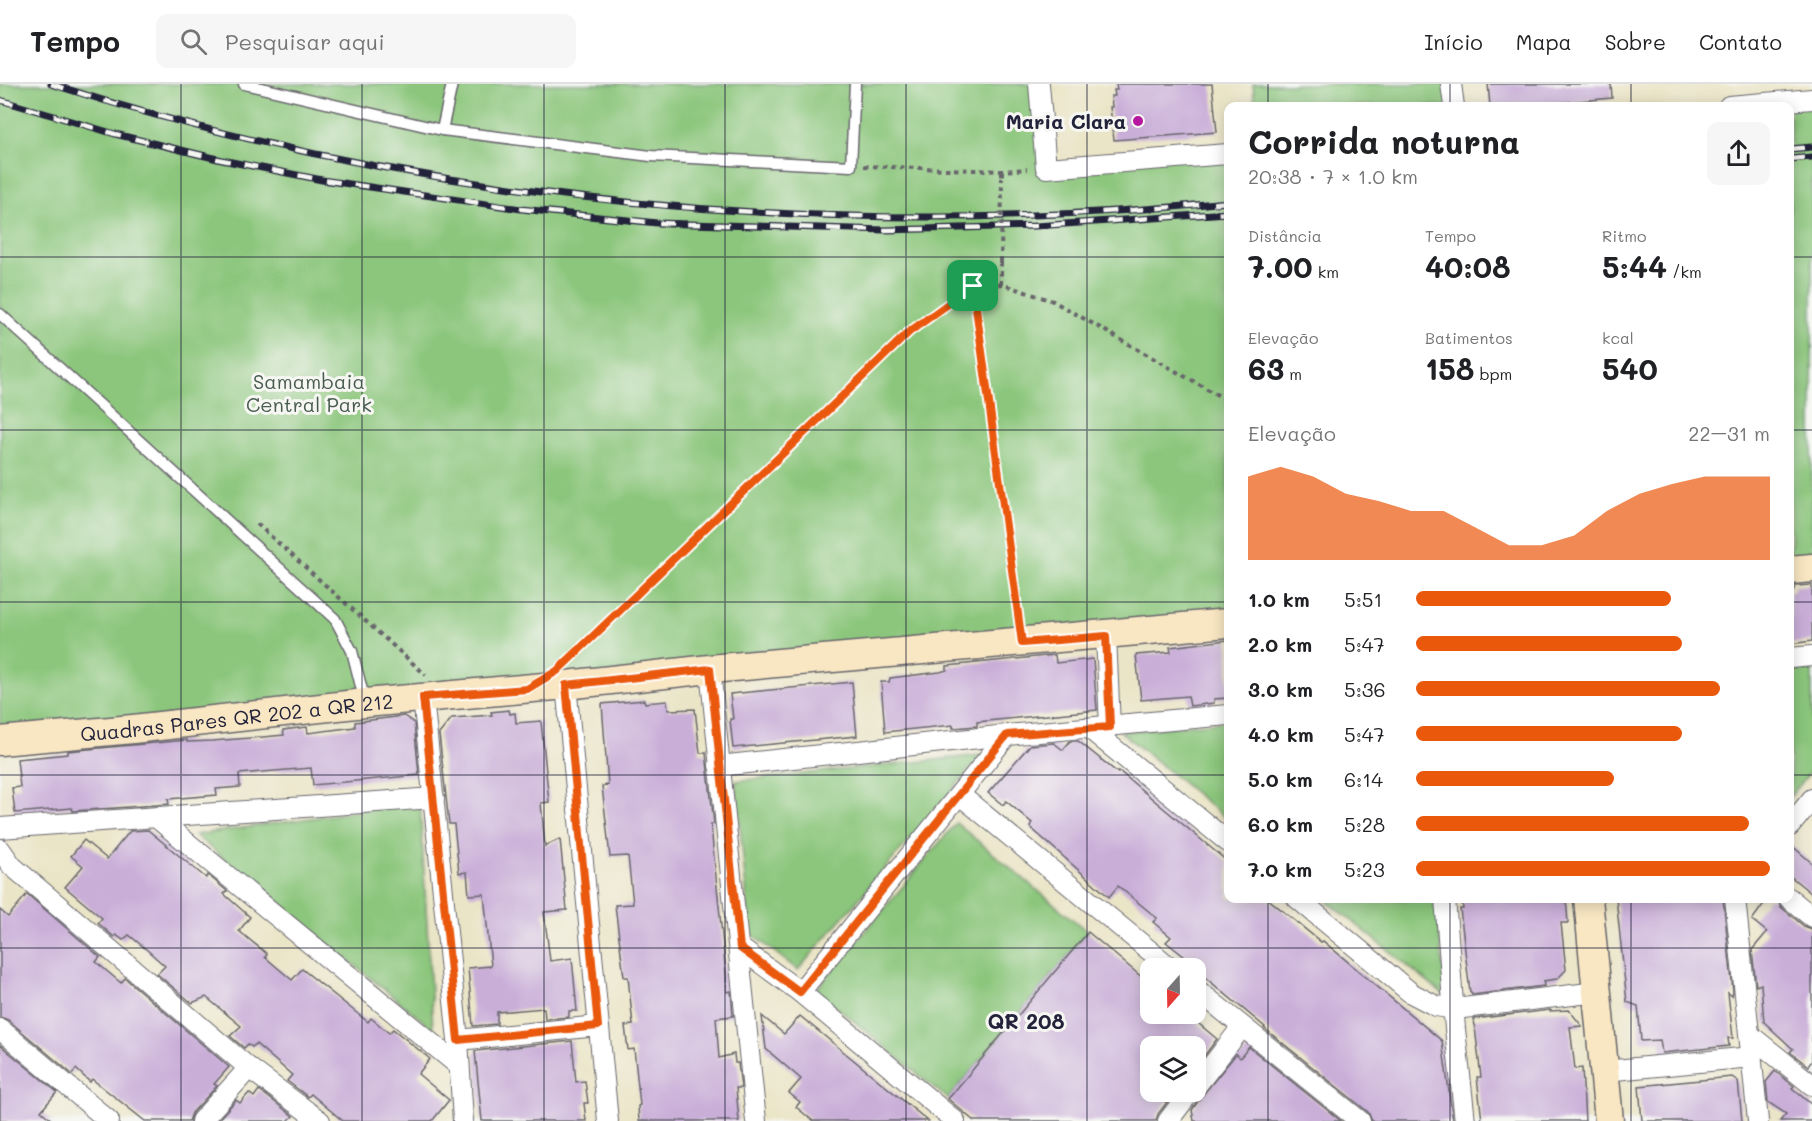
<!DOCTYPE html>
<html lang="pt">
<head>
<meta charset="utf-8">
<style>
	body { margin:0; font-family:Mali,sans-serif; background:#f6f6f6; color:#202124; height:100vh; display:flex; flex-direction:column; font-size:22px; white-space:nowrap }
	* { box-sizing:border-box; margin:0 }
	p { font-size:20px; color:#757577 }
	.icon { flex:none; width:33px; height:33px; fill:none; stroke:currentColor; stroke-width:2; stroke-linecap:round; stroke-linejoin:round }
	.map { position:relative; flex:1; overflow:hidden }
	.sheet { position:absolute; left:1224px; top:18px; width:570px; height:801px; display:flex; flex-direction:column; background:#fff; border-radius:12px; box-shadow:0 3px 15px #0003 }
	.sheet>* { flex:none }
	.needle { width:39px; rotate:200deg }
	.fabs { position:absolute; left:1140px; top:874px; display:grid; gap:12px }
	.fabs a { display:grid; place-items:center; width:66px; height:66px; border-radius:12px; background:#fff; box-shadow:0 3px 15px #0003; font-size:30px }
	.pin { position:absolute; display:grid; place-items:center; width:51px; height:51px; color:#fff; margin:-26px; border-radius:12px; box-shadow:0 3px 9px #0006 }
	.round { display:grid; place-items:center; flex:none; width:63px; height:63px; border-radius:12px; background:#f6f6f6 }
	.headline { display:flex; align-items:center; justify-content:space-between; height:102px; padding:0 24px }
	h1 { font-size:33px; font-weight:700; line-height:45px }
	.stats { display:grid; grid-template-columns:repeat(3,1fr); gap:9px; height:102px; padding:6px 24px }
	.stats div { display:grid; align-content:center }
	.stats b { font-size:30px; font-weight:700 }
	.stats small { font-size:16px; font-weight:400 }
	.stats p { font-size:16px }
	.chart { height:168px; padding:12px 24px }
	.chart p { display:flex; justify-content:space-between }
	.chart svg { width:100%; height:108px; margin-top:6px; fill:#ea580c; opacity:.7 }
	ul { padding:0 24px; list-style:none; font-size:20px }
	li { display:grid; grid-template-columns:96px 72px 1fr; align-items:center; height:45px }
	li i { height:15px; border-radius:8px; background:#ea580c }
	header { display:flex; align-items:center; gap:36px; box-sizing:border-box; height:84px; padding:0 30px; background:#fff; border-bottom:2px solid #e0e0e0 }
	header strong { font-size:28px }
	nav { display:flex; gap:33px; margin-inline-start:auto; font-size:21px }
	.search { width:420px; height:54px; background:#f6f6f6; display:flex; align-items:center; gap:15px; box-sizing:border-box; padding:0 21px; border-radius:12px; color:#757577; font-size:22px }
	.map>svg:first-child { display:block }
</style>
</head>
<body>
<header>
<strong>Tempo</strong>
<div class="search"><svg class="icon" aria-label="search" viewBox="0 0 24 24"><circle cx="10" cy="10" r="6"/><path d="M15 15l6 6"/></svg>Pesquisar aqui</div>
<nav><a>Início</a><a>Mapa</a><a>Sobre</a><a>Contato</a></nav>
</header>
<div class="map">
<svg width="1812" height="1037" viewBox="0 0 1812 1037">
	<rect width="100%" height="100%" fill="#f6f6f2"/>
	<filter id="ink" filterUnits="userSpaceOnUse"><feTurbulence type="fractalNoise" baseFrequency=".0167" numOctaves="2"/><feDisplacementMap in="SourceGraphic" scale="12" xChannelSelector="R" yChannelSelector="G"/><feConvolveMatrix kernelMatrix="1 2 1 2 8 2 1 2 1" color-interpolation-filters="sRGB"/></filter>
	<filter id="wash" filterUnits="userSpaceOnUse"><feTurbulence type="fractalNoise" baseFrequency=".008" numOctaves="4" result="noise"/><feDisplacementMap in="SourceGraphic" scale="24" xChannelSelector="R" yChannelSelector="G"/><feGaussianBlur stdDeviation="1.35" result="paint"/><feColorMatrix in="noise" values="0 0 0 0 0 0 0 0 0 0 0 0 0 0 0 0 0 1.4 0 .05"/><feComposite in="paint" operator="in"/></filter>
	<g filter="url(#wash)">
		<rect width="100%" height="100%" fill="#ebe5c7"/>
		<g fill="#8bc67b" stroke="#56745b" stroke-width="1.5">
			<polygon points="0,0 1039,0 1047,83 1228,70 1228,532 0,656"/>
			<polygon points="1253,0 1451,0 1454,22 1255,22"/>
			<polygon points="1812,15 1812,478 1790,480 1790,22"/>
			<polygon points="1812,581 1812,686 1790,713 1790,583"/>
			<polygon points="1228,637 1228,736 1121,648"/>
			<polygon points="982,671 798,886 750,849 736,697"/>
			<polygon points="420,718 433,945 195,751"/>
			<polygon points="956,739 1088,848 948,1015 816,906"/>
			<polygon points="1325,815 1436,815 1446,913"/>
		</g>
		<g id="blocks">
			<g fill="#c9aed8">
				<polygon points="1116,0 1212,0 1217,48 1114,56 1110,23 1112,23 1111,12 1115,12 1114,6 1117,6"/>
				<polygon points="1488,0 1611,0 1612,14 1524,22 1490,22"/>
				<polygon points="1812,501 1812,557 1790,560 1790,508 1793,508 1795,502"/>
				<polygon points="1228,556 1228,614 1214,615 1214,619 1190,622 1188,612 1141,616 1136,571 1171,568 1170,563"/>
				<polygon points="1055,571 1056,579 1093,575 1097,626 977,638 977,642 953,644 953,641 885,648 881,598 889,598 890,594 940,588 947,586 947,582"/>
				<polygon points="852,598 857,652 733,664 730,635 733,635 730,610"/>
				<polygon points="644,616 645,619 667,617 668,626 695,625 700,669 706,669 714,740 711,740 713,764 726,890 727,908 731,907 733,932 716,934 719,974 734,970 735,979 738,979 741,1004 736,1004 739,1037 639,1037 638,1022 640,1021 634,965 628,966 625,942 633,941 628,893 624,893 615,821 633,820 628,772 610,773 602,702 608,701 602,620"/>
				<polygon points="509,626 510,630 515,629 516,639 541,637 549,718 541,719 545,762 560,755 567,826 544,828 550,877 572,874 577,927 569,927 569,933 545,935 544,924 497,928 497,940 473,942 468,884 491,882 484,810 469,811 467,788 459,789 454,740 449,740 439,650 452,634 492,631 491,628"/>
				<polygon points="404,632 414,639 419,691 313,701 311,684 239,690 240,703 216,705 217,711 168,715 169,720 73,727 72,724 15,729 12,704 20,703 17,675 68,670 68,667 187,656 187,658 212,657 263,653 284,651 283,646 307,643 308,649 355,643 355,638"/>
				<polygon points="1070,657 1078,657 1118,689 1119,687 1228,778 1228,814 1267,814 1321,858 1323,857 1442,957 1453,1037 1372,1037 1368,1028 1264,944 1265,943 1183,875 1185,873 1166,858 1171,853 1153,838 1157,834 1118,802 1109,813 1030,743 1032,739 1006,717 1003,721 988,709 1030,661 1054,659 1063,666"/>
				<polygon points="148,746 206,794 208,791 227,807 224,810 250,833 239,847 267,870 265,873 292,896 302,885 368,938 371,934 389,949 393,945 430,975 418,990 449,1016 432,1037 343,1037 311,1010 308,1013 287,997 292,991 256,960 252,963 248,960 244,964 230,952 241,942 206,913 192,919 157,890 165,882 146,865 129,851 123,856 116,851 114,853 98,839 102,834 65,803 83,782 71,772 84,756 107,775 130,747"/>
				<polygon points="1790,760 1812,779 1812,810 1790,792"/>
				<polygon points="27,810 100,873 96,878 121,899 125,894 229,983 214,1000 217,1002 192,1029 189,1037 145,1037 92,995 90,998 76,985 72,990 8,936 0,933 0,826 8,833"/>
				<polygon points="1462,814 1566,814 1568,839 1561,839 1566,886 1557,895 1543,897 1544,902 1472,911 1471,908 1470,908 1460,825 1463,825"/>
				<polygon points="1616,814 1723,814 1733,908 1732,912 1728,909 1733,954 1728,954 1729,962 1662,969 1660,956 1641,957 1638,922 1627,918"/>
				<polygon points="1768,814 1777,814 1781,823 1804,842 1812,845 1812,977 1808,982 1790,968 1793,965 1764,938 1761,900 1756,902 1752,866 1767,848 1752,836"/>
				<polygon points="1088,848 1150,900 1150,930 1187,930 1217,955 1196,983 1196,963 1150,963 1150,1008 1175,1008 1158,1030 1156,1037 974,1037 948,1015"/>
				<polygon points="1550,926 1550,927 1569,926 1582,942 1570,943 1575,985 1582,984 1585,1037 1482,1037 1477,993 1481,993 1474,935"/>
				<polygon points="762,932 784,950 800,932 928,1037 813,1037 796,1023 800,1018 789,1009 801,995 766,965"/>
				<polygon points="572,957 576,998 585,997 588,1019 584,1019 586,1037 482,1037 475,967"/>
				<polygon points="0,961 57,1008 41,1027 53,1037 0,1037"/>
				<polygon points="1249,963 1341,1037 1194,1037 1192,1026 1201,1013 1236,970 1240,974"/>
				<polygon points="1775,987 1794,1002 1792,1004 1812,1021 1812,1037 1780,1037 1786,1030 1768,1018 1766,998"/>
				<polygon points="1732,993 1738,997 1742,1037 1642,1037 1639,1002"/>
				<polygon points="259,1006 293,1032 288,1037 217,1037 236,1016 240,1019 249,1009 254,1013"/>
			</g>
		</g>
	</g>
	<g filter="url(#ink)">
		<use href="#blocks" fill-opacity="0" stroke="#68666c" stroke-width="1.5"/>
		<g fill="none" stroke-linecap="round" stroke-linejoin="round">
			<defs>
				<g id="lane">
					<polyline points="244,0 442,46 651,72 851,82 855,0"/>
					<polyline points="442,46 452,0"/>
					<polyline points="0,230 335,535 352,567 365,618"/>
				</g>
				<g id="street">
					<polyline points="1039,0 1046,84 1228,70"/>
					<polyline points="1451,0 1454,22"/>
					<polyline points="1729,22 1812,15"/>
					<polyline points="1106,552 1110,643"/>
					<polyline points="1790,574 1812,572"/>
					<polyline points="710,585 756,1037"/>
					<polyline points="566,601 608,1037"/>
					<polyline points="423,613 458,956 463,1037"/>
					<polyline points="1090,645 1228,758"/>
					<polyline points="719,682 1007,651 1228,631"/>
					<polyline points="960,711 1172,885"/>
					<polyline points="157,734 458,981"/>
					<polyline points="1790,742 1812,715"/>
					<polyline points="0,744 434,714"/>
					<polyline points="0,765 12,782 249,984 320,1037"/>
					<polyline points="1297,814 1411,909 1436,922 1455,925 1597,908"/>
					<polyline points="1445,814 1455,945 1465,1037"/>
					<polyline points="1735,814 1758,1037"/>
					<polyline points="1789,814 1812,833"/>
					<polyline points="740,864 800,908 955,1037"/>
					<polyline points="1196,905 1360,1037"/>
					<polyline points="800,908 1007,651"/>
					<polyline points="0,945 109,1037"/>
					<polyline points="1750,951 1812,1001"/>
					<polyline points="458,956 598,942"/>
					<polyline points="1604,987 1752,973"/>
					<polyline points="1196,1002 1242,943"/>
					<polyline points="201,1037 249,984"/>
					<polyline points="1168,1037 1190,1008"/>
				</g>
				<g id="secondary">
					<polyline points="1790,486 1812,484"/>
					<path id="s1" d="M0,657L133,645L365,619L566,601L710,585L1228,539"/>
					<polyline points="1588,814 1609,1037"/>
				</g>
			</defs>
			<use href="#lane" stroke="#68666c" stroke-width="13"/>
			<use href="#street" stroke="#68666c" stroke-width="22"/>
			<use href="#secondary" stroke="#68666c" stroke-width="31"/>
			<g stroke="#68666c" stroke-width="4" stroke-dasharray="4.5 4.5" stroke-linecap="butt">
				<polyline points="864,82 1002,87 1027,85"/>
				<polyline points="1002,87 1002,94"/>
				<polyline points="1001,178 1001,200"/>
				<polyline points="973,203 1018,534"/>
				<polyline points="257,440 426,591"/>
				<polyline points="569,576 909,248 973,203 1001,200 1053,217 1228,317"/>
			</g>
			<use href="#lane" stroke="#fff" stroke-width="10"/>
			<use href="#street" stroke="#fff" stroke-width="20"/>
			<use href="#secondary" stroke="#f9e7c3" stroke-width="28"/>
			<defs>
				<g id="rail">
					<path d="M51,0C425,120 838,157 1228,118"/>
					<polyline points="0,16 115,50 222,76 322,96 521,125 657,139 885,146 1035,142 1228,129"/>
					<polyline points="1790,65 1812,63"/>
					<polyline points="1790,75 1812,73"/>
				</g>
			</defs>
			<use href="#rail" stroke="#22223b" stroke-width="7"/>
			<use href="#rail" stroke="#f6f6f2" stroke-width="4.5" stroke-dasharray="14" stroke-linecap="butt"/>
			<polyline stroke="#68666c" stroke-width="4" stroke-dasharray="4.5 4.5" stroke-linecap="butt" points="1001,178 1002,94"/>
		</g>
	</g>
	<g fill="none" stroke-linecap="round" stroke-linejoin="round" filter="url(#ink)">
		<defs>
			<polygon id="route" points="973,202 1022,559 1106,552 1110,643 1007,651 800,908 740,864 710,585 566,601 598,942 458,956 423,613 527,605 557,587 909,248"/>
		</defs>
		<use href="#route" stroke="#fff" stroke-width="12"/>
		<use href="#route" stroke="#ea580c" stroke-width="8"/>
	</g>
	<path fill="none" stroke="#22223b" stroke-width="1.5" stroke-opacity="0.55" d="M181,0V1037M362,0V1037M544,0V1037M725,0V1037M906,0V1037M1087,0V1037M1268,0V22M1450,0V22M1631,0V22M0,173H1228M1790,173H1812M0,346H1228M1790,346H1812M0,518H1228M1790,518H1812M0,691H1228M1790,691H1812M1268,814V1037M1450,814V1037M1631,814V1037M0,864H1812"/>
	<circle fill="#b5179e" stroke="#f6f6f2" stroke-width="2" cx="1138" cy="37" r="6"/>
	<g text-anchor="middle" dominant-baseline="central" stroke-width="6" stroke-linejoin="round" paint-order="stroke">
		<g font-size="20" font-weight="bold" fill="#22223b" stroke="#f6f6f2" text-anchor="end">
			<text x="1126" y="37">Maria Clara</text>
		</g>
		<g font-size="20" fill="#475b51" stroke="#f6f6f2">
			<text x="309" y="297">Samambaia<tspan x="309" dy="23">Central Park</tspan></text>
		</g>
		<g font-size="20" fill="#22223b" stroke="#f6f6f2">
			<text stroke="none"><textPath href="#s1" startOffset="238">Quadras Pares QR 202 a QR 212</textPath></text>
		</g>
		<g font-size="21" font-weight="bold" fill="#22223b" stroke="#f6f6f2">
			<text x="1026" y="936">QR 208</text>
		</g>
	</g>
</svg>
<div class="fabs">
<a><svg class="needle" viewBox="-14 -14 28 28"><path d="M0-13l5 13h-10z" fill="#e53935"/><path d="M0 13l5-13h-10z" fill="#757577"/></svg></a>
<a><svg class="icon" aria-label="layers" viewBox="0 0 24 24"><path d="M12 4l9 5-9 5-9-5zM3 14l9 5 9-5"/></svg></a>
</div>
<div class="pin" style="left:973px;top:202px;background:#1e9e55"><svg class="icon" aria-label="arrive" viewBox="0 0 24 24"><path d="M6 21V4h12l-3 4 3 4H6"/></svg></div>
<section class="sheet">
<div class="headline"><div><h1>Corrida noturna</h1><p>20:38 · 7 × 1.0 km</p></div><a class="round"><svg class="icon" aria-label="share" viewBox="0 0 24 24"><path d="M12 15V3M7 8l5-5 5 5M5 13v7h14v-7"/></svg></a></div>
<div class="stats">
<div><p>Distância</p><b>7.00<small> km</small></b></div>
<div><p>Tempo</p><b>40:08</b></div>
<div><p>Ritmo</p><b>5:44<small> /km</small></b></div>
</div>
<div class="stats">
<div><p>Elevação</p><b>63<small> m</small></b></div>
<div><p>Batimentos</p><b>158<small> bpm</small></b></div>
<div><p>kcal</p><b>540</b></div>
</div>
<div class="chart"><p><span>Elevação</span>22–31 m</p>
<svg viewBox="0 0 160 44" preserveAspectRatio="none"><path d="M0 44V10L10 6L20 10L30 17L40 20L50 24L60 24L70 31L80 38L90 38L100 34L110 24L120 17L130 13L140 10L150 10L160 10V44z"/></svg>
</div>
<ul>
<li><b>1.0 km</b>5:51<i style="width:72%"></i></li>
<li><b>2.0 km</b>5:47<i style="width:75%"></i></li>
<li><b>3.0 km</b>5:36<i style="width:86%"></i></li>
<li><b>4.0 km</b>5:47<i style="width:75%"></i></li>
<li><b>5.0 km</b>6:14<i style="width:56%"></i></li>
<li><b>6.0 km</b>5:28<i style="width:94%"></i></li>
<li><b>7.0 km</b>5:23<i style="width:100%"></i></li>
</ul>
</section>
</div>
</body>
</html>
